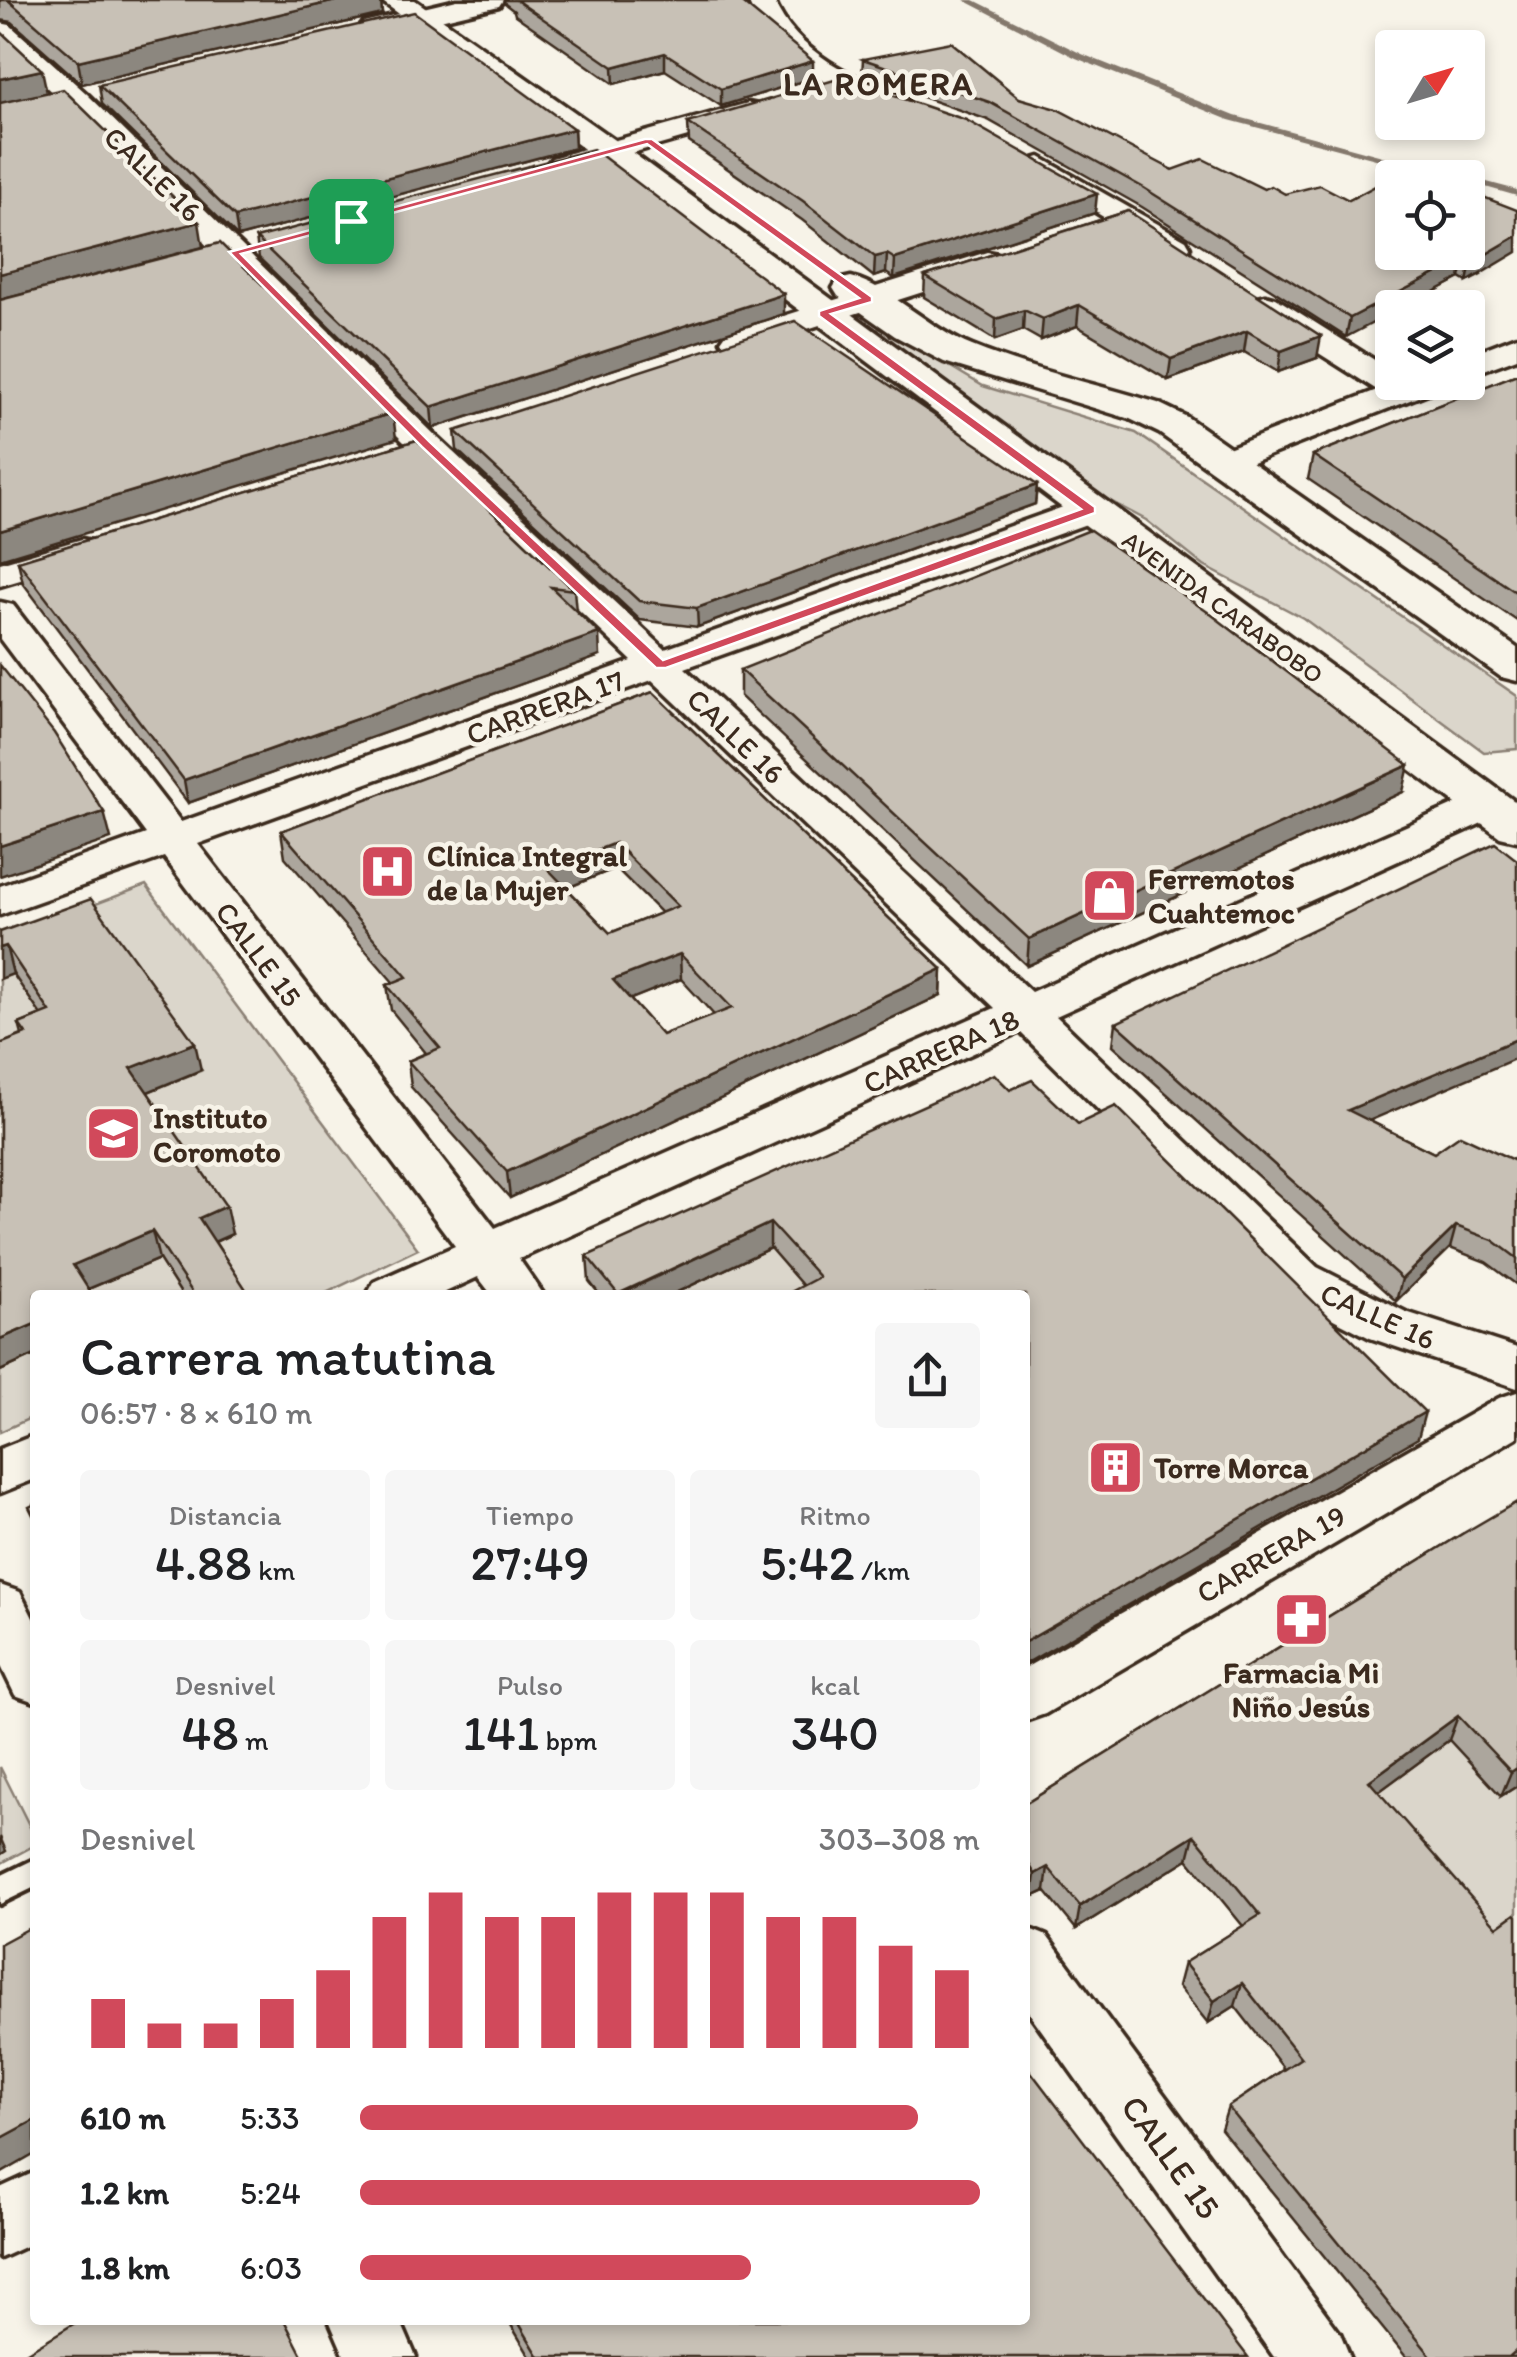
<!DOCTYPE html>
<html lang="es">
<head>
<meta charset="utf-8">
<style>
	body { margin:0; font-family:Itim,sans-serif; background:#f6f6f6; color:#202124; height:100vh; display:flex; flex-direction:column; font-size:38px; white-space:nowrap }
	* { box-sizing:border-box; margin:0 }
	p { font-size:32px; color:#757577 }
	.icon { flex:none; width:55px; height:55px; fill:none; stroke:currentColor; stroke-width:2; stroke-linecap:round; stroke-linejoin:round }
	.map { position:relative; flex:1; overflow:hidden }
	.side { position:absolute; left:30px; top:1290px; width:1000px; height:1035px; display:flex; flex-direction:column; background:#fff; border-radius:10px; box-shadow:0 5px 15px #0003 }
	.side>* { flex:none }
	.needle { width:65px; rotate:52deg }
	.controls { position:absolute; left:1375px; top:30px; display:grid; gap:20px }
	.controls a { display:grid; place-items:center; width:110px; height:110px; border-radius:10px; background:#fff; box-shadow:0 5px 15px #0003; font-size:50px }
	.pin { position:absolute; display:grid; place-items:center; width:85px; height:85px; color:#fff; margin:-42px; border-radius:20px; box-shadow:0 5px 15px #0006 }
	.round { display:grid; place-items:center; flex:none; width:105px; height:105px; border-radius:10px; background:#f6f6f6 }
	.summary { display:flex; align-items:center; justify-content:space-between; height:170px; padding:0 50px }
	h1 { font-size:55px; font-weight:600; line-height:75px }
	.stats { display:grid; grid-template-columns:repeat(3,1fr); gap:15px; height:170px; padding:10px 50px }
	.stats div { display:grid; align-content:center; border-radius:10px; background:#f6f6f6; text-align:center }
	.stats b { font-size:50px; font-weight:600 }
	.stats small { font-size:28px; font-weight:400 }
	.stats p { font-size:28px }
	.chart { height:280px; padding:20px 50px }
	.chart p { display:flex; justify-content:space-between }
	.chart svg { width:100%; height:180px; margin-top:10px; stroke:#d1495b; stroke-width:6 }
	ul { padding:0 50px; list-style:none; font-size:32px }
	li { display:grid; grid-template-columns:160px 120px 1fr; align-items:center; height:75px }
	li i { height:25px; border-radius:12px; background:#d1495b }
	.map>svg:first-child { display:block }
</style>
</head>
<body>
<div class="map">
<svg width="1517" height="2357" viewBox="0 0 1517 2357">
	<rect width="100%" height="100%" fill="#f7f3e8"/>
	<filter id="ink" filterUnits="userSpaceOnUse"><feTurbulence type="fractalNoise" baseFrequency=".01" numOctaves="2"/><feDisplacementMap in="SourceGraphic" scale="20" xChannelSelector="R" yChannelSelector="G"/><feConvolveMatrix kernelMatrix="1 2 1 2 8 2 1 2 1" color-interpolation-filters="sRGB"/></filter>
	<g filter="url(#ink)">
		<g fill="#dbd6cb" stroke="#8b8074" stroke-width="2.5">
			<polygon points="884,327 983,386 1136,433 1517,696 1517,749 1484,752 1303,618 1204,566 1146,520 1054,471 866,333"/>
			<polygon points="146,885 418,1249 322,1295 238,1295 205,1246 232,1233 138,1096 200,1071 4,961 0,940"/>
			<polygon points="13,974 58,1039 0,1075 0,979"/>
			<polygon points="770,1248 811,1295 671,1295"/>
			<polygon points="159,1259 182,1295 35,1295 18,1277"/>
			<polygon points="35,1355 35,1416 0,1432 0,1371"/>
			<polygon points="1449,1740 1517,1786 1517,1950 1359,1804"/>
			<polygon points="0,1767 35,1837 35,1845 0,1864"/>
		</g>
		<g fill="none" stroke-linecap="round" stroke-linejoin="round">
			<g fill="#84786c" fill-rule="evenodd">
				<polygon points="964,0 974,0 1082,54 1235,116 1463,178 1447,178 1229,120 1076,58"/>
				<polygon points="1468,177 1517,190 1517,196 1468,182"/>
			</g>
			<defs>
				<polygon id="lane" points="35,1859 35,1887 0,1904 0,1876"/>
				<g id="street">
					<polygon points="457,0 503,0 499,6 373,36 360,28 364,22"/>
					<path d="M748,0H774C794,52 856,79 906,98L910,104L906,110H886C830,88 769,59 748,0Z"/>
					<path d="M0,23L10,25L86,93L438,438L665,649L1077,502L1090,499L1103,502L1108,510L1103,518L685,668L1031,992L1474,796L1488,792L1502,796L1508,805L1502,814L1056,1016L1317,1267L1406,1312L1517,1348V1388L1370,1338L1283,1293L1020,1032L519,1259L544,1295H492L478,1277L439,1295H367L374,1282L455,1246L164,857L0,915V886L146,834L0,639V602L13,605L181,822L632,661L414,452L66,105L0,45ZM652,680L995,1008L495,1228L198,844Z"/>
					<polygon points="748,103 758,105 762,111 758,117 562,173 552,170 547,164 552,158"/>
					<polygon points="1040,157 1186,240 1190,247 1186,254 1164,254 1030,172 1025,166 1030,160"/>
					<polygon points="987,252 998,254 1003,261 998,268 748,348 726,348 721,341 726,334"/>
					<polygon points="1265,295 1276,298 1392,371 1392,382 1438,384 1433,391 1237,468 1225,471 1213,468 1208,461 1213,454 1377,390 1254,312 1249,305 1254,298"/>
					<polygon points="1517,336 1517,358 1468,376 1468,355"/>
					<polygon points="82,539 95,542 100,550 95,558 0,586 0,563"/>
					<polygon points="1517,1392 1517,1437 1045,1714 1025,1721 1025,1668 1499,1398"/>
					<polygon points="35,1435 35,1479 0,1493 0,1449"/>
					<polygon points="0,1585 20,1592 35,1622 35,1702 15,1695 0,1664"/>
					<polygon points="1025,1927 1047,1936 1340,2333 1350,2357 1274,2357 1025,2007"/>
					<polygon points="35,2172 35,2242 0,2258 0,2188"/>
					<polygon points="329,2320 400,2320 416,2357 345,2357"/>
				</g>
				<g id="secondary">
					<polygon points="380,0 415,0 637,156 1517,803 1517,841 1500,837 613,170"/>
					<path d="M851,277C889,286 931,330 972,346C1031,370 1096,384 1158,403L1187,417L1517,648V681L1501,677L1159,433L1130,419L944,362L895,336L838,296L833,288L838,280Z"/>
				</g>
			</defs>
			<use href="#lane" stroke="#3b2a1e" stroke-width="8"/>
			<use href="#street" stroke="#3b2a1e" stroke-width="7"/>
			<use href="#secondary" stroke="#3b2a1e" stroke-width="7"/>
			<use href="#lane" fill="#f7f3e8" fill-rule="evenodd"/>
			<use href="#street" fill="#f7f3e8" fill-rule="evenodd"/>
			<use href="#secondary" fill="#f7f3e8" fill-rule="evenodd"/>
		</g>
		<g fill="#aca69d" stroke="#3b2a1e" stroke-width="2.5" fill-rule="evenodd">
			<polygon points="0,0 381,0 382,14 82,84 12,22 0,20"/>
			<polygon points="504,0 739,0 813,78 721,106 665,70 614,84 515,15 514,11 505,4"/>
			<polygon points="863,59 1019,98 1173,170 1285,194 1349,200 1468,252 1481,275 1467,282 1460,278 1403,308 1392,308 1346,337 1142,207 988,120 862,76"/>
			<polygon points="99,85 574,129 575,148 238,237 102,104"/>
			<polygon points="688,123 1095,213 894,278 886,273 874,277 802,220 689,142"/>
			<polygon points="1128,211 1317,358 1278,372 1244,352 1168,380 1077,326 1041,340 1023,330 995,340 924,297 925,276"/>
			<polygon points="256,238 784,314 433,428 259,258"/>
			<polygon points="1517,374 1517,621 1308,479 1313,455"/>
			<polygon points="455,431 1037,485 1035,504 698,627 640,620 457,450"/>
			<polygon points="417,440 574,590 576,611 600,656 188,803 23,583 18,561"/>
			<polygon points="740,670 1403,792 1027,966 740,696"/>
			<path d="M653,692L942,969L941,995L510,1198L411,1087L408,1061L426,1053L391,1010L387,985L393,982L285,857L281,831ZM616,868L661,913L610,933L567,888ZM681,979L714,1015L662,1035L630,999Z"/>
			<polygon points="0,932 201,1070 147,1092 232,1234 215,1242 249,1295 182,1295 159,1259 88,1289 35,1355 0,1371 0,1044 22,1035 19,1024 41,1015 13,974"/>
			<polygon points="1116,1023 1370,1121 1434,1153 1513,1160 1517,1156 1517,1285 1486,1262 1450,1248 1396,1301 1113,1045"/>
			<polygon points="1010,1090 1078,1124 1418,1438 803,1286 770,1248 671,1295 600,1295 589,1281 587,1256"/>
			<polygon points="1462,1534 1517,1786 1501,1796 1449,1740 1378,1792 1517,2357 1406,2357 1221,2129 1228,2107 1284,2069 1235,2006 1208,2023 1178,1986 1184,1963 1243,1926 1188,1859 1076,1929 1045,1891 1032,1897 1025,1887 1025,1804"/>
			<polygon points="508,2320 1025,2320 1248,2357 530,2357"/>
		</g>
		<g fill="#8c877f" stroke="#3b2a1e" stroke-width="2.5">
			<polygon points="340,0 381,0 382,14 82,84 78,61"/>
			<polygon points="665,53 665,70 614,84 613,67"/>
			<polygon points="813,61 813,78 721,106 721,89"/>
			<polygon points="42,70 47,93 0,104 0,79"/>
			<polygon points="574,129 575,148 238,237 235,217"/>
			<polygon points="1097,194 1095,213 894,278 895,259"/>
			<polygon points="199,222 203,247 0,300 0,274"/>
			<polygon points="1517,236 1517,252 1467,282 1471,263"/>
			<polygon points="887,254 886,273 874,277 875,257"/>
			<polygon points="1464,259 1460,278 1403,308 1392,308 1392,313 1346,337 1350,318"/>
			<polygon points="784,294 784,314 433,428 431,407"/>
			<polygon points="1079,305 1077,326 1041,340 1043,319"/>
			<polygon points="1024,310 1023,330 995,340 996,319"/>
			<polygon points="1247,331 1244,352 1168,380 1171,359"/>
			<polygon points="1321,336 1317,358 1278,372 1281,351"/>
			<polygon points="393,413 396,439 0,559 0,531"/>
			<polygon points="1037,485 1035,504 698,627 697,608"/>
			<polygon points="599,633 600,656 188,803 184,780"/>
			<polygon points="1409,765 1403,792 1027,966 1029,939"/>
			<polygon points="104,812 111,839 0,876 0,846"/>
			<polygon points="615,843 616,868 550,895 548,869"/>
			<polygon points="6,946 13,974 0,979 0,948"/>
			<polygon points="680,954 681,979 614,1006 613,980"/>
			<polygon points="942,969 941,995 510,1198 507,1172"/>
			<polygon points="1517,1039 1517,1058 1343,1132 1348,1110"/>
			<polygon points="195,1043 201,1070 138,1096 131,1068"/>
			<polygon points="226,1206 232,1234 205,1246 199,1218"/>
			<polygon points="770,1223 770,1248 671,1295 618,1295"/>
			<polygon points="1456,1226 1450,1248 1396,1301 1402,1279"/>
			<polygon points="152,1231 159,1259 81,1292 73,1265"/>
			<polygon points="35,1324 35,1355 0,1371 0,1339"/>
			<polygon points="1425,1412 1418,1438 1025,1664 1025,1642"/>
			<polygon points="1458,1716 1449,1740 1361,1805 1369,1781"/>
			<polygon points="1517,1768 1517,1786 1501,1796 1511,1772"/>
			<polygon points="1194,1835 1188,1859 1076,1929 1080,1906"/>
			<polygon points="0,1837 6,1851 0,1855"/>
			<polygon points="1048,1867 1045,1891 1032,1897 1035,1874"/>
			<polygon points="1242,1983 1235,2006 1208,2023 1214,2001"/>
			<polygon points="35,2120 35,2154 0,2174 0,2139"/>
		</g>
		<g fill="#c8c1b6" stroke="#3b2a1e" stroke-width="2.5" fill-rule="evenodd">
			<polygon points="8,0 340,0 78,61"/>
			<polygon points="516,0 739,0 813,61 721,89 665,53 613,67"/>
			<polygon points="414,12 574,129 235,217 99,85"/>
			<polygon points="0,31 42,70 0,79"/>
			<polygon points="951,42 1019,98 1057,109 1173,170 1203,159 1264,189 1271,186 1285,194 1320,185 1349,200 1394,176 1399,178 1392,178 1392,252 1468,252 1468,191 1517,210 1517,236 1471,263 1464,259 1350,318 1144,188 989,102 863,59"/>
			<polygon points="841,78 966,120 1097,194 895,259 887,254 875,257 803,201 688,123"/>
			<polygon points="63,89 199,222 0,274 0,103"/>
			<polygon points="593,149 784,294 431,407 256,238"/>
			<polygon points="1128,211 1321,336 1281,351 1247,331 1171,359 1079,305 1043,319 1024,310 996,319 925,276"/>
			<polygon points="220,243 393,413 0,531 0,300"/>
			<polygon points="795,321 1037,485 697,608 639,601 455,431"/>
			<polygon points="1517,374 1517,593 1313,455"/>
			<polygon points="417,440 574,590 551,587 599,633 184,780 18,561"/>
			<polygon points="1090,530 1212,615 1409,765 1029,939 740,670"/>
			<polygon points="0,665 54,733 104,812 0,846"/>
			<path d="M653,692L942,969L507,1172L408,1061L440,1048L387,985L407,977L281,831ZM615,843L678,906L610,933L548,869ZM680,954L732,1008L662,1035L613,980Z"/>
			<polygon points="1495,843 1517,860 1517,1039 1348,1110 1434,1153 1460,1135 1513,1160 1517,1156 1517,1258 1493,1240 1456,1226 1402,1279 1116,1023"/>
			<polygon points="91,899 195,1043 131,1068 226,1206 199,1218 249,1294 194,1295 152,1231 73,1265 92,1295 35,1295 35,1324 0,1339 0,1044 26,1034 19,1024 50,1012 6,946 0,948 0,932"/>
			<polygon points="994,1074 1010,1090 1032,1080 1078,1124 1116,1106 1425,1412 1025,1642 1025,1295 785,1295 819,1277 770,1223 618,1294 587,1256"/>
			<polygon points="1517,1502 1517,1768 1511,1772 1458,1716 1369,1781 1497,1927 1515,1914 1517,1916 1517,2350 1509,2357 1432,2357 1228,2107 1301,2058 1242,1983 1214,2001 1184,1963 1260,1915 1194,1835 1080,1906 1048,1867 1035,1874 1025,1858 1025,1804 1462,1534"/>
			<polygon points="35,1504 35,1519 29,1507"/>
			<polygon points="35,1925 35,2120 0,2139 0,1944"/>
			<polygon points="1025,2064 1248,2357 539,2357 517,2320 1025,2320"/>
			<polygon points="80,2320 284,2320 303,2357 19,2357"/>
		</g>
	</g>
	<path fill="#d1495b" stroke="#fff" stroke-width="2.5" fill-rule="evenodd" d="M645,139H652L872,297V302L831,314L1095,507V513L666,668H656L422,447L229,252ZM647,144L859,298L819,311V316L1081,509L663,660L430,442L241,254Z"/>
	<defs>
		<symbol id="hospital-square" viewBox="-11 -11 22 22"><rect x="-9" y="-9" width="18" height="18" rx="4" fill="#d1495b" stroke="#f7f3e8"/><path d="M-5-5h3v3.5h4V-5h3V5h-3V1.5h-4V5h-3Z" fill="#fff"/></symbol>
		<symbol id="shop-square" viewBox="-11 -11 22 22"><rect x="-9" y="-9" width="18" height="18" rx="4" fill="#d1495b" stroke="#f7f3e8"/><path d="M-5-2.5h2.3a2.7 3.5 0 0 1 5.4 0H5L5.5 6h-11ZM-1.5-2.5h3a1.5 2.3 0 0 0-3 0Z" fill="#fff"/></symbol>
		<symbol id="school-square" viewBox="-11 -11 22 22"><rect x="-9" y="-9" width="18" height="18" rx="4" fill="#d1495b" stroke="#f7f3e8"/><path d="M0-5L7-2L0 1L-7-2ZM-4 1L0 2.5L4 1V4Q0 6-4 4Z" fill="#fff"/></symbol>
		<symbol id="building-square" viewBox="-11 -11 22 22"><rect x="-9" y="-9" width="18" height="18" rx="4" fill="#d1495b" stroke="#f7f3e8"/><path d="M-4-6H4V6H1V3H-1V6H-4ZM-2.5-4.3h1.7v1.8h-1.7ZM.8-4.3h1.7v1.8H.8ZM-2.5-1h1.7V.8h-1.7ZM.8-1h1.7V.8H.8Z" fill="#fff"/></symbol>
		<symbol id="pharmacy-square" viewBox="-11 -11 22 22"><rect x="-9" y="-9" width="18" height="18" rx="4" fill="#d1495b" stroke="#f7f3e8"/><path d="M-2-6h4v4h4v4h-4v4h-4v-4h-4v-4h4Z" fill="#fff"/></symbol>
	</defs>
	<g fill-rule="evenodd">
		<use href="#hospital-square" x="356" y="840" width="63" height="63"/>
		<use href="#shop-square" x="1078" y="864" width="63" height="63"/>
		<use href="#school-square" x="82" y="1102" width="63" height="63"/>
		<use href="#building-square" x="1084" y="1436" width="63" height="63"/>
		<use href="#pharmacy-square" x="1270" y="1588" width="63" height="63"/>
	</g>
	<g text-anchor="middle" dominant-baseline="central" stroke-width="9" stroke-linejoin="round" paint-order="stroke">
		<g font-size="25" fill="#3b2a1e" stroke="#f7f3e8">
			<text transform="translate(1223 607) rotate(36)">AVENIDA CARABOBO</text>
		</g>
		<g font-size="30" fill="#3b2a1e" stroke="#f7f3e8">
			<text transform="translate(153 174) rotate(44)">CALLE 16</text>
			<text transform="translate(545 707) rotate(-20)">CARRERA 17</text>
			<text transform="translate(736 736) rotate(44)">CALLE 16</text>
			<text transform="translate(259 954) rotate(53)">CALLE 15</text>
			<text transform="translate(941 1051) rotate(-24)">CARRERA 18</text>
			<text transform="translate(1378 1316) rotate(24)">CALLE 16</text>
			<text transform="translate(1271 1554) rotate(-30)">CARRERA 19</text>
		</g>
		<g font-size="30" font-weight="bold" fill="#3b2a1e" stroke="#f7f3e8" text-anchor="start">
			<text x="427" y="855">Clínica Integral<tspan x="427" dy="34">de la Mujer</tspan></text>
			<text x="1148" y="878">Ferremotos<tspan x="1148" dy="34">Cuahtemoc</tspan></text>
			<text x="153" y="1117">Instituto<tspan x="153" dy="34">Coromoto</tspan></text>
			<text x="1154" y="1467">Torre Morca</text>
			<text x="1301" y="1672" text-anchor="middle">Farmacia Mi<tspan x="1301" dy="34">Niño Jesús</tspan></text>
		</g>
		<g font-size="32" font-weight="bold" letter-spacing="2.5" fill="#3b2a1e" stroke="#f7f3e8">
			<text x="879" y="84">LA ROMERA</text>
		</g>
		<g font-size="35" fill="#3b2a1e" stroke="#f7f3e8">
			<text transform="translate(1171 2157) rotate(54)">CALLE 15</text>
		</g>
	</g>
</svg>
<div class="controls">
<a><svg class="needle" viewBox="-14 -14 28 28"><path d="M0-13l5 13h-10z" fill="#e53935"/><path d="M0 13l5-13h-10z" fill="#757577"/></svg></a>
<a><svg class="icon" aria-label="locate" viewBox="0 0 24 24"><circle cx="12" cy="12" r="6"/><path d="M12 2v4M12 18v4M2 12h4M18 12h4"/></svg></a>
<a><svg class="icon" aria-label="layers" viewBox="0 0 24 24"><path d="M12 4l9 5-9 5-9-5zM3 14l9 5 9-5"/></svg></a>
</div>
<div class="pin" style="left:351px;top:221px;background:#1e9e55"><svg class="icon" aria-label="arrive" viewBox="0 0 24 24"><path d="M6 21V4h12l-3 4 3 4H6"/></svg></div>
<section class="side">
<div class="summary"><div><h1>Carrera matutina</h1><p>06:57 · 8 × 610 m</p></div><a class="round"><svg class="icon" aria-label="share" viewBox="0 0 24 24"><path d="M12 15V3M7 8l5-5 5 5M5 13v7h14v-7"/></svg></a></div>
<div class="stats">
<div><p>Distancia</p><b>4.88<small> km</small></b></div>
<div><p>Tiempo</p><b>27:49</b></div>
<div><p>Ritmo</p><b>5:42<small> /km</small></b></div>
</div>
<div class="stats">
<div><p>Desnivel</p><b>48<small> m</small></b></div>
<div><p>Pulso</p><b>141<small> bpm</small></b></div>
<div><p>kcal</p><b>340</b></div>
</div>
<div class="chart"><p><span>Desnivel</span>303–308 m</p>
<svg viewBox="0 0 160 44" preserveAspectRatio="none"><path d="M5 44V32M15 44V38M25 44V38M35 44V32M45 44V25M55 44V12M65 44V6M75 44V12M85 44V12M95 44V6M105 44V6M115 44V6M125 44V12M135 44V12M145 44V19M155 44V25"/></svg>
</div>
<ul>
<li><b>610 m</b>5:33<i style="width:90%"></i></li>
<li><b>1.2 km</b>5:24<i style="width:100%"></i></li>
<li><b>1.8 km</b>6:03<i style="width:63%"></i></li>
</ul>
</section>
</div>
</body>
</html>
